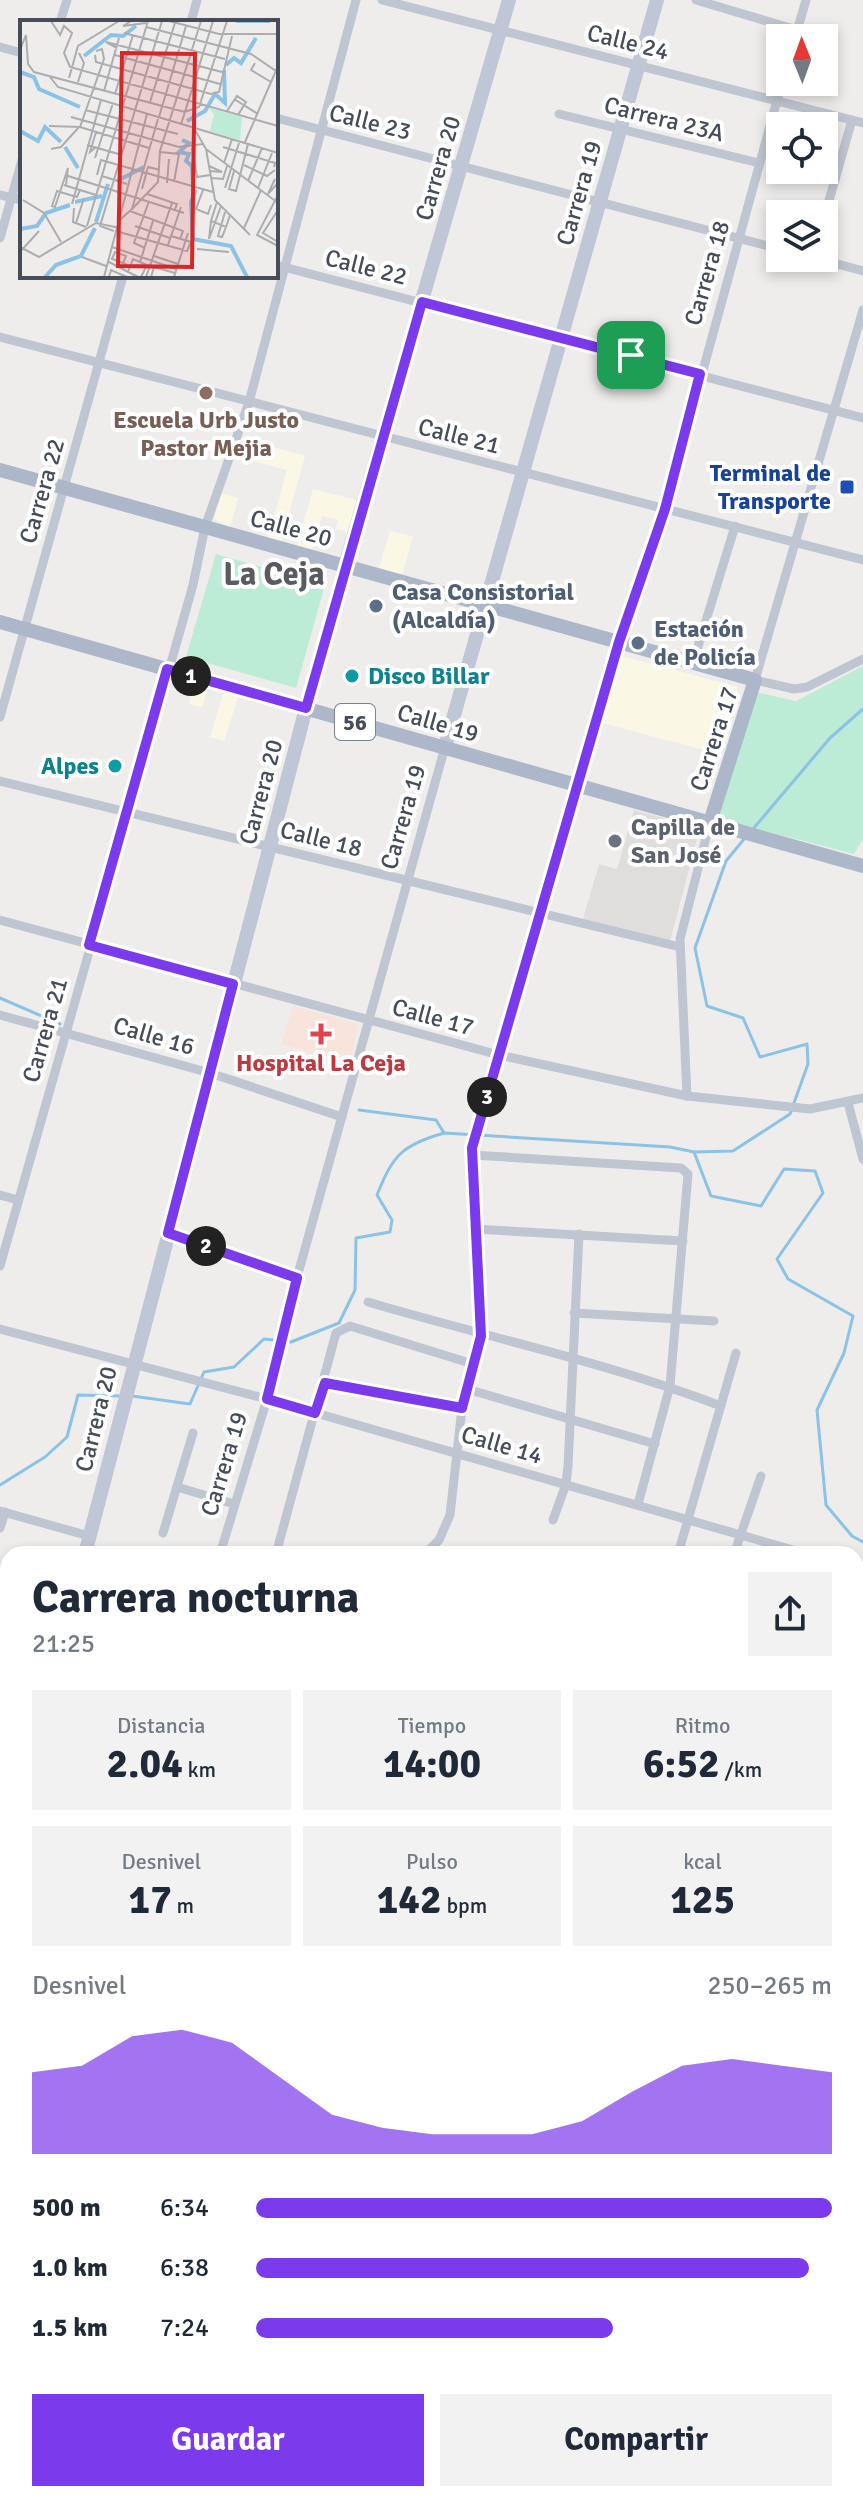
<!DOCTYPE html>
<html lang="es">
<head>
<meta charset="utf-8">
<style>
	body { margin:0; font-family:Signika,sans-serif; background:#f2f2f3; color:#1f2937; height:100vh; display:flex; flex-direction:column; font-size:30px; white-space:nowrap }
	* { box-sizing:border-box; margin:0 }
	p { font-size:26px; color:#747a83 }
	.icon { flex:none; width:44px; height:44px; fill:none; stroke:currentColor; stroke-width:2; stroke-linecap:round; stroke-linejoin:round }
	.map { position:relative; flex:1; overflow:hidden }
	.details { position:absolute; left:0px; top:1546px; width:864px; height:956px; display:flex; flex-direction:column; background:#fff; border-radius:24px 24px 0 0; box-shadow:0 4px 12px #0003 }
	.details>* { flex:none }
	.needle { width:52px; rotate:359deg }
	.buttons { position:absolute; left:766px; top:24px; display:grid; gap:16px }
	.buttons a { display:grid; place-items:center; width:72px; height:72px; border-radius:0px; background:#fff; box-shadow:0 4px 12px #0003; font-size:40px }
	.pin { position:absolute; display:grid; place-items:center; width:68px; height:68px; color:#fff; margin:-34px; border-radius:16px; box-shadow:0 4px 12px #0006 }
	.km { position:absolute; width:40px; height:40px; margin:-20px; border-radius:50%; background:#222; color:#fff; font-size:22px; line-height:40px; text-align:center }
	.round { display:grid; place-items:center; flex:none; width:84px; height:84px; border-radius:0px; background:#f2f2f3 }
	.head { display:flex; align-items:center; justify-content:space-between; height:136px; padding:0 32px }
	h1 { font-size:44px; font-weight:800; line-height:60px }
	.figures { display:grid; grid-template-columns:repeat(3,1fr); gap:12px; height:136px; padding:8px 32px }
	.figures div { display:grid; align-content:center; border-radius:0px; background:#f2f2f3; text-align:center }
	.figures b { font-size:40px; font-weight:800 }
	.figures small { font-size:22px; font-weight:400 }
	.figures p { font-size:22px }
	.chart { height:224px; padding:16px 32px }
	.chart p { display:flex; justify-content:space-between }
	.chart svg { width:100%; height:144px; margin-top:8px; fill:#7c3aed; opacity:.7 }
	.button { display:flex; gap:16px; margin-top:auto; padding:16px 32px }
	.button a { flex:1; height:92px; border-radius:0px; background:#7c3aed; color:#fff; font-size:32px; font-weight:800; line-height:92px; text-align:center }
	.button a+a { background:#f2f2f3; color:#1f2937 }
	ul { padding:0 32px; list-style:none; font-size:26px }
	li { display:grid; grid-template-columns:128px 96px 1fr; align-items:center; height:60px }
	li i { height:20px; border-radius:10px; background:#7c3aed }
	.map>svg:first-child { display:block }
</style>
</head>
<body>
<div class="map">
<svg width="863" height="2502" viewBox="0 0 863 2502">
	<rect width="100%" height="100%" fill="#efedec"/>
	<g fill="#faf8e5">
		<polygon points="236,437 305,456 281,542 268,539 287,470 231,455"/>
		<polygon points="313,489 360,501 352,533 336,529 338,520 322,516 310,557 295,552"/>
		<polygon points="221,493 238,498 230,527 214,519"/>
		<polygon points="390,531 413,537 399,585 376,578"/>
		<polygon points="622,656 738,687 719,754 603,723"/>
		<polygon points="183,681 208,688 202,707 189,704 191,696 180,692"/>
		<polygon points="224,692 238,697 224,741 210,737"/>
	</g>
	<polygon fill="#e0dedd" points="634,810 700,828 670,941 583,919 599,864 617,869"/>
	<polygon fill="#f9e4dc" points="293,1006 359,1024 349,1065 281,1044"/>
	<g fill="#bcebd6">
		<polygon points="216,554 325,585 296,688 186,657"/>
		<polygon points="863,666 863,839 854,854 715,818 755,692 796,701"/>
	</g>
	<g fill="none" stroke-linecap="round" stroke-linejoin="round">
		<g stroke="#8bc3e6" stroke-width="3">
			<polyline points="753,829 830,738 863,709"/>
			<polyline points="745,838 726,861 695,948 707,1006 743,1018 760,1057 807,1044 808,1064 790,1114 733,1151 694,1152 711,1196 761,1206 784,1169 815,1171 823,1193 777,1259 788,1279 853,1316 844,1353 817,1410 826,1505 852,1536 863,1542"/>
			<polyline points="0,998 60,1024"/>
			<polyline points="359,1110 436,1120 444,1133"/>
			<path d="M132,1396L190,1404L204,1372L234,1367L264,1339L291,1342L339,1323L355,1290L356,1238L390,1232L392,1220L377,1195C393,1155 402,1145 444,1133L670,1147L694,1152"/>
			<polyline points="0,1485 45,1457 67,1437 78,1395 120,1396"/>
			<polyline points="856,1680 863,1653"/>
			<polyline points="856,1773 863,1799"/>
			<polyline points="856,2237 863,2219"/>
		</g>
		<g stroke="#c0c6d1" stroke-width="9">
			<polyline points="382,0 863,123"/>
			<polyline points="696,0 797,30"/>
			<polyline points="60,22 67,0"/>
			<polyline points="191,22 197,0"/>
			<polyline points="795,38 806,0"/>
			<polyline points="0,47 22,53"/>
			<polyline points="559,114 759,163"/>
			<polyline points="276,118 780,249"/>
			<polyline points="0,195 22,200"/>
			<polyline points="824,218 852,120"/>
			<polyline points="0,238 22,160"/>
			<polyline points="815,258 863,271"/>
			<polyline points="276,265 863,418"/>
			<polyline points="863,310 755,680 794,689 807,687 863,659"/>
			<polyline points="0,337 863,560"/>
			<polyline points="693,663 735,526"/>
			<polyline points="306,708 345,566"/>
			<polyline points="0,717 123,276"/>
			<polyline points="0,781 680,947"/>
			<polyline points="0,920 499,1055 687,1096 810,1109 863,1098"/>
			<polyline points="0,1015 210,1073 342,1117"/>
			<polyline points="687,1096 680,939 710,822"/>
			<polyline points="848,1103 863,1159"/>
			<polyline points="472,1155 681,1168 688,1174 670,1386 638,1504"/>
			<polyline points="0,1195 18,1200"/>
			<polyline points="474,1229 683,1241"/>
			<polyline points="168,1233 297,1278"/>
			<polyline points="0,1266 193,585 205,527 249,402 356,0"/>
			<path d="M368,1302C486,1337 606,1362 721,1406"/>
			<polyline points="574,1313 714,1321"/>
			<polyline points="0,1329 267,1399 807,1554"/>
			<polyline points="325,1383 462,1408"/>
			<polyline points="467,1389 655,1444"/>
			<polyline points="177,1487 234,1504"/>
			<polyline points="0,1511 89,1536"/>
			<polyline points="553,1520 566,1484 568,1466 579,1234"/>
			<polyline points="0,1528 5,1512"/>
			<polyline points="163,1533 193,1433"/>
			<polyline points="220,1554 267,1399 272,1367 445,747"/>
			<polyline points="276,1554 336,1333 350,1326 473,1364"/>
			<polyline points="425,1554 439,1540 450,1515 462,1408 481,1336 471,1177 472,1148 619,642 665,509 782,82"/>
			<polyline points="678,1554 736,1353"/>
			<polyline points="734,1554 761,1476"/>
			<polyline points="856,1570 863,1572"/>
			<polyline points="0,1631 8,1633"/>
			<polyline points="0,1802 3,1803"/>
			<polyline points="0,1866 8,1868"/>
			<polyline points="0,2206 8,2209"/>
			<polyline points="0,2257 8,2260"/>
			<polyline points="0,2309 8,2313"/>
			<polyline points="0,2350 8,2353"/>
			<polyline points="0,2451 8,2454"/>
			<polyline points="548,2494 574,2502"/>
			<polyline points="94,2502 97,2494"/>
			<polyline points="144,2502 147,2494"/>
			<polyline points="330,2502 333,2494"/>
			<polyline points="376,2502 379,2494"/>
			<polyline points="507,2502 509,2494"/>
			<polyline points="697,2502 700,2494"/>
		</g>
		<g stroke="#bfc6d5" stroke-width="14">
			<polyline points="345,566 509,0"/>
			<polyline points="445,747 657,0"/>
			<polyline points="85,1554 306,708"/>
			<polyline points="0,2053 8,2055"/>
			<polyline points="0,2101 8,2076"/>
		</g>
		<g stroke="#adb7ca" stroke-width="14">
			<polyline points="0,470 755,680 710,822"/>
			<polyline points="0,622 863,866"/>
		</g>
	</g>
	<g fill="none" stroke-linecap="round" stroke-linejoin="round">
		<defs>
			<polygon id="route" points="422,302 700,374 665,509 619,642 472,1148 481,1336 462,1408 325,1383 315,1413 267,1399 297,1278 168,1233 233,984 89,945 167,669 306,708"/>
		</defs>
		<use href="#route" stroke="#fff" stroke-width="16"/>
		<use href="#route" stroke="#7c3aed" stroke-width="10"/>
	</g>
	<circle fill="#8d6e63" stroke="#fff" stroke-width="3" cx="206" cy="393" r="8"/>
	<rect fill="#1a4fb4" stroke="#fff" stroke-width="3" x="839" y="479" width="16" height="16" rx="4"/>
	<g fill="#5c6f8a" stroke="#fff" stroke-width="3">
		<circle cx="376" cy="606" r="8"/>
		<circle cx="638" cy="643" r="8"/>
	</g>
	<g fill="#0f9aa8" stroke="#fff" stroke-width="3">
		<circle cx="352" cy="676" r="8"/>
		<circle cx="115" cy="766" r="8"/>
	</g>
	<circle fill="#6b7280" stroke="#fff" stroke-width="3" cx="615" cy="841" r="8"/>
	<path fill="#e0444e" stroke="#fff" stroke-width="3" d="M317 1022h8v8h8v8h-8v8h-8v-8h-8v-8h8z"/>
	<g text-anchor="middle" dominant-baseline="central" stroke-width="8" stroke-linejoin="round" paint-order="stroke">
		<rect fill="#fff" stroke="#7e828a" stroke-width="2" x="335" y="704" width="40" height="36" rx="6"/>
		<g font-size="22" font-weight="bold" fill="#464c58">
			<text x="355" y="722">56</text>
		</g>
		<g font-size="24" fill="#464c58" stroke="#fff">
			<text transform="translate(628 42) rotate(14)">Calle 24</text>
			<text transform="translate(664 119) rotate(14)">Carrera 23A</text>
			<text transform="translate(370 122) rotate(14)">Calle 23</text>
			<text transform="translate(438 168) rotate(-74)">Carrera 20</text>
			<text transform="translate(579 193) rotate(-74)">Carrera 19</text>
			<text transform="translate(366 267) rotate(14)">Calle 22</text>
			<text transform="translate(707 273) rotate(-74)">Carrera 18</text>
			<text transform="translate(459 436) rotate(14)">Calle 21</text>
			<text transform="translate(42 491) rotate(-74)">Carrera 22</text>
			<text transform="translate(291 528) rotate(15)">Calle 20</text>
			<text transform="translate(438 723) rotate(16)">Calle 19</text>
			<text transform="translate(714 739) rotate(-72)">Carrera 17</text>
			<text transform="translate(261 792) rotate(-75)">Carrera 20</text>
			<text transform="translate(403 817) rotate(-74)">Carrera 19</text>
			<text transform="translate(321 839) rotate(14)">Calle 18</text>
			<text transform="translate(433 1017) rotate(15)">Calle 17</text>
			<text transform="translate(45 1030) rotate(-74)">Carrera 21</text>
			<text transform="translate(154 1036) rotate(16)">Calle 16</text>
			<text transform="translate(96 1419) rotate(-76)">Carrera 20</text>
			<text transform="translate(502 1445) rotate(16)">Calle 14</text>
			<text transform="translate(224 1464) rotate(-73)">Carrera 19</text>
		</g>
		<g font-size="24" font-weight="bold" fill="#785e54" stroke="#fff">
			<text x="206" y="420">Escuela Urb Justo<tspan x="206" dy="28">Pastor Mejia</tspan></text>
		</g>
		<g font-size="24" font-weight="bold" fill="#164399" stroke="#fff" text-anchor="end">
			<text x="831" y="473">Terminal de<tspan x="831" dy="28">Transporte</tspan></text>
		</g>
		<g font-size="24" font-weight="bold" fill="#4e5e75" stroke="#fff" text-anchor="start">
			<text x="392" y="592">Casa Consistorial<tspan x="392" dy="28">(Alcaldía)</tspan></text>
			<text x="654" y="629">Estación<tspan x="654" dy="28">de Policía</tspan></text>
		</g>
		<g font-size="24" font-weight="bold" fill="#0d838f" stroke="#fff" text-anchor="start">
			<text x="368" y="676">Disco Billar</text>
			<text x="99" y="766" text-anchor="end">Alpes</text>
		</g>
		<g font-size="24" font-weight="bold" fill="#5b616d" stroke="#fff" text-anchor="start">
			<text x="631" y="827">Capilla de<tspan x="631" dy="28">San José</tspan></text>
		</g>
		<g font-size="24" font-weight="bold" fill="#be3a42" stroke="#fff">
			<text x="321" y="1063">Hospital La Ceja</text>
		</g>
		<g font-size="32" font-weight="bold" fill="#595b61" stroke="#fff">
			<text x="274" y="574">La Ceja</text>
		</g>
	</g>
	<g transform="translate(20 20)">
		<rect width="258" height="258" fill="#efedec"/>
		<path d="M189,88L222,97L220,120L190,111L194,94Z" fill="#bcebd6"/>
		<path fill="none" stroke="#8bc3e6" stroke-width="4" d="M216,1H250M64,36L91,15L103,16L116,6M206,45L214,38L221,43L236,18M0,52L14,57L19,69L60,87M167,101L185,91L195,74L205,83L204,50M0,111L18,121L25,107L41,122M162,120L169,123L159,132L169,134L166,141L172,146L173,165M45,127L58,148M97,161L124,147M176,170L171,182L173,219L211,226L227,257M55,182L82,176M76,202L88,164M0,209L17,206L26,193L50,185M25,257L36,245L61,236L75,208"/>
		<path fill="none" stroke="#abadb1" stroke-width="2" d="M31,1L40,15L44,6L52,13L44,33L50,47L258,106M111,1L103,6L126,3M149,1L199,14H258M193,1L165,92L179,87L207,1M126,7L231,34L256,51M104,13L205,39M97,28L86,22L202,52M0,30L6,15L8,44L14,52L165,92L161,104M75,35L76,42L191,74L199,72L212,16M95,35L200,64M235,43L231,50L251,62M30,57L38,67L258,133M49,58L58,26L99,1M58,62L64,43L59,33M84,71L99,18M95,74L113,15M214,79L238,94M130,82L155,3M65,90L158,114M207,91L217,76L226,82L218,95M51,97L159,127L183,124M139,97L166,6M29,106L60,107L129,128M60,107L84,39L82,29L76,31M175,110L186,129L195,180L230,215M225,122L258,46M67,125L102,135M203,127L255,143L254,147M75,128L70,132L76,112M172,128L177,157L190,155M31,129L41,127L59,107M186,129L258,183M140,132L159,134L154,162M75,138L93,83M204,143L212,119M224,145L247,156L255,150M189,146L202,152L190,151M214,151L209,169L216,171L228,124M45,155L164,193M77,155L81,140L193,172M82,156L107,164M191,158L203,159L207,146M255,159L248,174L258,163M228,161L242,128M147,163L149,139M44,165L76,175M46,165L48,148L35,187L32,186L37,171L40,172L57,177L60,170M205,168L219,123M238,168L252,133M122,169L128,147L140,150M183,170L176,189L188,194L191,185M127,174L157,184L155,189M258,175L237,215L258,226M3,180L24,193L41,222M197,182L191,201L206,207L210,195M52,184L81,80M54,188L53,202L66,207M112,189L138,162L140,131L181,1M258,190L243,213L258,222M110,191L163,211L160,219M205,192L198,216L202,217L206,207M101,199L112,189L138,99M191,201L189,219L201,186M56,203L64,178M67,206L128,1M115,206L150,218M224,208L241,170M94,211L80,206L142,1M99,212L167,231L171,222L151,216M148,225L161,187M0,227L19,237L76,203L100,208M92,227L156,249M125,228L114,223L129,181M177,229L209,232M0,232L19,211M134,236L158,244M62,237L86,246M89,242L118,257M120,242L133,201M103,243L106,236L95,232L92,239L103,243L107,245M108,252L113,239L127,245L121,257M84,257L127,94M89,257L91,250L107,257M126,257L152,183M131,257L134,247L155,253M154,257L168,213"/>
		<path fill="#d62828" fill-opacity="0.15" stroke="#d62828" stroke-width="4" d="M102,33L175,34L172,247L98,246Z"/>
		<rect width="258" height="258" fill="none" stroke="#464c58" stroke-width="4"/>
	</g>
</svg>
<div class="buttons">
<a><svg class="needle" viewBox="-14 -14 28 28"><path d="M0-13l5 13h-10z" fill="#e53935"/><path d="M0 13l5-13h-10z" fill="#747a83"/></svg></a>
<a><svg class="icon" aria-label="locate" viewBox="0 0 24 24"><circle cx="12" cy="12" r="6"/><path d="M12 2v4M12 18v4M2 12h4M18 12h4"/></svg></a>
<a><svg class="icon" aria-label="layers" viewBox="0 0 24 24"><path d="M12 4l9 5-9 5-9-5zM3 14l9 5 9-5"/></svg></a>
</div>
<div class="pin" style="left:631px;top:355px;background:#1e9e55"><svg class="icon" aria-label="arrive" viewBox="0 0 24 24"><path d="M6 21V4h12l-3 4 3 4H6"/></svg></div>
<b class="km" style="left:191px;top:676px">1</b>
<b class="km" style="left:206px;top:1246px">2</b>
<b class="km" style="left:487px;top:1097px">3</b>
<section class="details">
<div class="head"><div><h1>Carrera nocturna</h1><p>21:25</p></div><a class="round"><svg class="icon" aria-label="share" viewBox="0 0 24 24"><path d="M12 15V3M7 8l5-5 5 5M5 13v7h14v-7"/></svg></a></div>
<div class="figures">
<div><p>Distancia</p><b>2.04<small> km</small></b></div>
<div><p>Tiempo</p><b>14:00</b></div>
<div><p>Ritmo</p><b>6:52<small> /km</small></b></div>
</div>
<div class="figures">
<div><p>Desnivel</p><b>17<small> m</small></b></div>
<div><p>Pulso</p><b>142<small> bpm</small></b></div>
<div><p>kcal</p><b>125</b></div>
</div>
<div class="chart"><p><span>Desnivel</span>250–265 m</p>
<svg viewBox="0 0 160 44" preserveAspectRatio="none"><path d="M0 44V19L10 17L20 8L30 6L40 10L50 21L60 32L70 36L80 38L90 38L100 38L110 34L120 25L130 17L140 15L150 17L160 19V44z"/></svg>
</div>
<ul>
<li><b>500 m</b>6:34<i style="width:100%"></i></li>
<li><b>1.0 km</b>6:38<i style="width:96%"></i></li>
<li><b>1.5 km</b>7:24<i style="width:62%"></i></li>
</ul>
<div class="button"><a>Guardar</a><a>Compartir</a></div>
</section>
</div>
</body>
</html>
